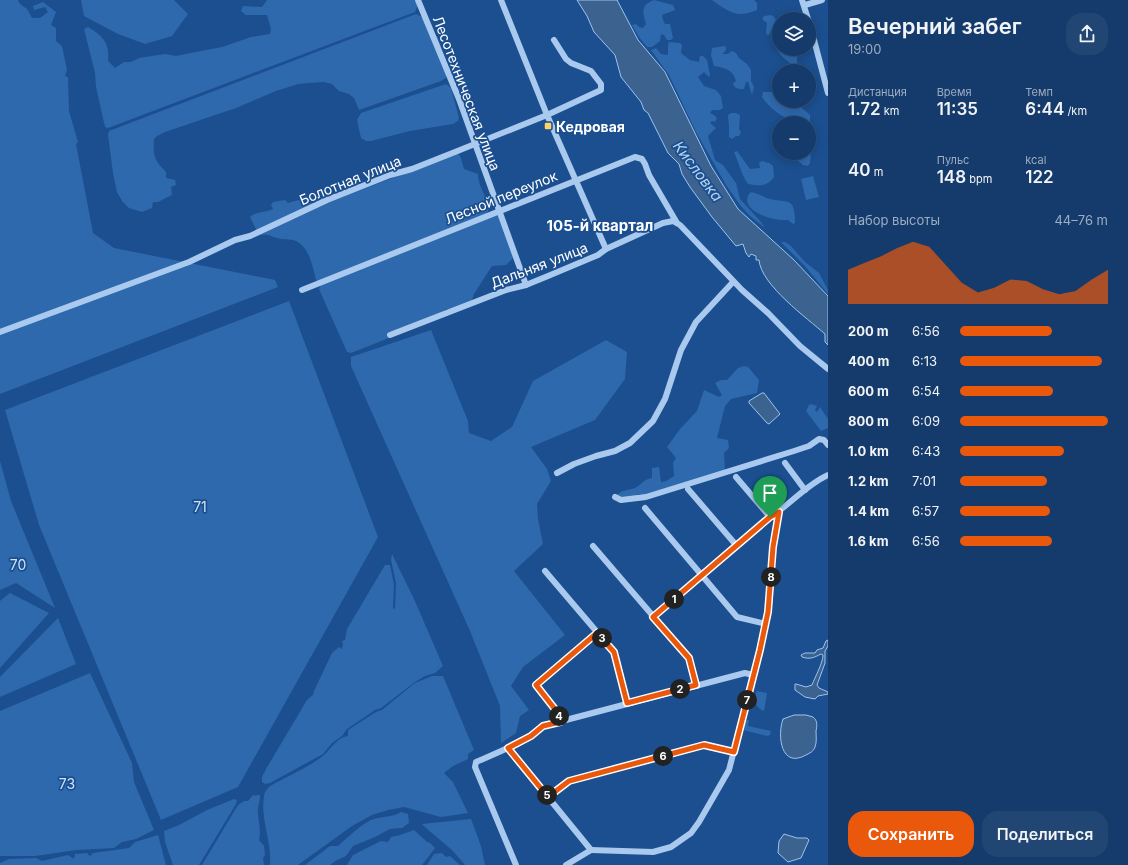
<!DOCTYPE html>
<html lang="ru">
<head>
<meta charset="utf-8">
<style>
	body { margin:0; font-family:Inter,sans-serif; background:#214673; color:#f1f3f6; height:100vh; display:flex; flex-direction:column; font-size:15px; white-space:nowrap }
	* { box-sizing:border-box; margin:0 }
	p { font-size:13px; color:#9dadc1 }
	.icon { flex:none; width:22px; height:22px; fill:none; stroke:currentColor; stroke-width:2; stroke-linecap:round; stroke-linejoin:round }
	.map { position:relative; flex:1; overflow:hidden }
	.details { display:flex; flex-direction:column; background:#143b6b; width:300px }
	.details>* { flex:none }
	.buttons { position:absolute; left:772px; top:12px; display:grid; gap:8px }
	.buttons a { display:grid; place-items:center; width:44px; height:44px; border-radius:50%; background:#143b6b; box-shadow:0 2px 10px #0003,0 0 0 1px #33557e; font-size:20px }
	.pin { position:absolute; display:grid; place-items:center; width:34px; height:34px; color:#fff; margin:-41px -17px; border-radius:50% 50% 50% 0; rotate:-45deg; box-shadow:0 0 4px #0007 }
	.pin .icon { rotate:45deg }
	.km { position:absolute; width:20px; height:20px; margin:-10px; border-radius:50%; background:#222; color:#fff; font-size:11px; line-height:20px; text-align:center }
	.round { display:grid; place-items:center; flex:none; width:42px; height:42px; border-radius:16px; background:#214673 }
	.head { display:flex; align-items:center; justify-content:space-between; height:68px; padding:0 20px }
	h1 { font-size:22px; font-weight:600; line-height:30px }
	.metrics { display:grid; grid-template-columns:repeat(3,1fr); gap:6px; height:68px; padding:4px 20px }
	.metrics div { display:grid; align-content:center }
	.metrics b { font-size:17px; font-weight:600 }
	.metrics small { font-size:11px; font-weight:400 }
	.metrics p { font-size:11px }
	.chart { height:112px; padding:8px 20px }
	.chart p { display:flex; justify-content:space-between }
	.chart svg { width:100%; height:72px; margin-top:4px; fill:#ea580c; opacity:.7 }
	.primary-button { display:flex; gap:8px; margin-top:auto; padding:8px 20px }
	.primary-button a { flex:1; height:46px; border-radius:16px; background:#ea580c; color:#fff; font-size:16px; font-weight:600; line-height:46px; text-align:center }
	.primary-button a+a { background:#214673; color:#f1f3f6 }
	ul { padding:0 20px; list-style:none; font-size:13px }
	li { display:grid; grid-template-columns:64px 48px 1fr; align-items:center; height:30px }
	li i { height:10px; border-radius:5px; background:#ea580c }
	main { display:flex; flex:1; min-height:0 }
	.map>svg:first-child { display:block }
</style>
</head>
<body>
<main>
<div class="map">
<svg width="828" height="865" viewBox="0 0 828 865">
	<rect width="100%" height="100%" fill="#1b4f8f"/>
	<g fill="#2e69ad">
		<polygon points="0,0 18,0 20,4 27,9 32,18 40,18 48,12 45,7 34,10 33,6 43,2 56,12 51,25 56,28 56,41 62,46 67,70 65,76 68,77 69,111 78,142 76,144 93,233 114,248 275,280 278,287 0,394"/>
		<polygon points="81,0 174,0 188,14 172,36 145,44 118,34 84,16"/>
		<path d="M267,0H420L415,12L108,128L105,127L96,87L95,73L84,29L88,27C103,36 110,43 108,61L115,68L124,62H131L139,58L165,54L176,56L196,52L222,47L251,37L270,34L271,29L267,15H246L241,11L243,6L262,7Z"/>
		<path d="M654,0L673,5L675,10L662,15L663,20L665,24H670L673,38L671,40H667L664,35L661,34L660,41L652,47H647L639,37L632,25L636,24L639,27L643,28L646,24C643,12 640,5 654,0Z"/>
		<path d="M712,0H754L757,3V10C737,19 729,12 712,0Z"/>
		<path d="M416,14L425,18L432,35L437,36L441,46L438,51L446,73V78L441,81L359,110L354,98L349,94L339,91L332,84L324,82L309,83L298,84L276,91L236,108L165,132L157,136L154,139C153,156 154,160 166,172V178L175,180L176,185L171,187L172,195L158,202H153L152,208L142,212L129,208L122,201L117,192L113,173L108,135L109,131Z"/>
		<path d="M771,15C776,17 776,21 777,25L771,30L769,35H767L766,32L767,23L762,19L764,16Z"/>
		<path d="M779,37V49H795L797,57V66L795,67C787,61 776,53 774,42Z"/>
		<polygon points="669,42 680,43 682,45 681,53 690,60 699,62 700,56 703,56 707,60 710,75 709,77 704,72 698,77 704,86 716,90 721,96 723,108 720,110 712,110 710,113 714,115 717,118 715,122 712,121 710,123 716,128 708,136 715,160 723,165 736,183 740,199 761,222 765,228 749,215 740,205 726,185 696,132 669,75 651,50 656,48 661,54 668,55 668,45"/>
		<path d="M725,46L726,48V50L724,52L723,54H728L732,51L736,53L739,58L747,64L751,70V81L754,87L752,95L748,82H746L744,89C739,89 734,89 733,83L736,81C733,69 724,68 714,66L711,55L712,48Z"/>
		<polygon points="446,84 451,88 459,118 458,121 453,124 410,131 371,141 366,141 361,138 357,120 361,113"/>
		<path d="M763,92H779V101H794L810,115V124L809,125V123C790,123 773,113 762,97Z"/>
		<polygon points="731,113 736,113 740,115 739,129 741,132 739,136 736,136 732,139 729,137 729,126 728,115"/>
		<path d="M737,151L750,169L760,168L759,163L762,161L769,163L773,166L774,177C767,187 759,186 748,184C741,175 739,163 734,152Z"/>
		<polygon points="809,151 811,154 810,163 808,166 803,165 797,160 797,154 809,153"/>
		<path d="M458,153L461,158L464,169L478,174C478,181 482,190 485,196C488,203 492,207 486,214L317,282C312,267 310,245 293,240C288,239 282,240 277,238C267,235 270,234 259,235L250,217C257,211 265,213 273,209L271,205L273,202L285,200L288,203L302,199C307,204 309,204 316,202V191L320,189L325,191L327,198L337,199Z"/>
		<polygon points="813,176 819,197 806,200 801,179"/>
		<path d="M751,192C757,193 763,197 770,199C789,203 795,197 795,223L793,224L788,220C777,221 750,215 747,201C747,199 748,197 748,195Z"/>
		<polygon points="497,215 503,218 513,251 513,258 506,265 492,266 474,294 471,303 457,310 446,309 437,319 351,353 347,352 319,289 321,284"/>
		<polygon points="781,242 785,242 791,246 805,262 819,273 828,290 828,294 804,265"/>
		<polygon points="289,301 378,537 238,787 161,820 39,525 5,410"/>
		<polygon points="431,330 468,421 469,433 491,441 512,427 533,381 606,340 627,352 625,379 595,420 531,447 547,469 551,481 537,504 538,519 543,544 514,571 565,635 523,667 511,686 529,710 520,716 516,733 501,743 500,706 470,631 351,366 351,357"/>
		<path d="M744,366L748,367L759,380L757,393L731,399L725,406L717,438L728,440L729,448L724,453L725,472L645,495L638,494L636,496L618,497L617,495C622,490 629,490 635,488C643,484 642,480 652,478V468L659,467L661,482L666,481L674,476L673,463L676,458L667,447L680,429L697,411L704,390L719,397L722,395L715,383L721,380H727L738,368Z"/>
		<polygon points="811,404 817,406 815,410 817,412 820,407 828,419 828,428 821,431 806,411 809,405"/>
		<polygon points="0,461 11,501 55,608 16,583 0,590"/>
		<polygon points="392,554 414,599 443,666 435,673 425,676 415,682 381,708 375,710 347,729 342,736 332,743 323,754 270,783 265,784 262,782 262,777 266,769 307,700 313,695 314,691 332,653 339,647 342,649 343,644 342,641 345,640 347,629 385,565 390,565 394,585 393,608 395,609 396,583 391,560"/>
		<polygon points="10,593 49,613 0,668 0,601"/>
		<polygon points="58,618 76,664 0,697 0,677"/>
		<polygon points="90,673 132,763 134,782 154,830 136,839 122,842 114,848 77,850 35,856 0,856 0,711"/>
		<path d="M432,676H443L474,750L468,754V759L453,766L444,773L453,782L468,813L441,817L404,807L388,810L372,815L352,826L298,865H270C272,843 260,817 264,797C264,792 267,789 270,786C286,777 311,766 324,755C332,748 336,738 348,736V730L376,712L382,710L415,683Z"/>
		<path d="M757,691L767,693L764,711C755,708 753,699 757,691Z"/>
		<polygon points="746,720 749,720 748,726 771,731 770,735 767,736 743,730"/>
		<path d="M253,795L256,796L257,795H260C260,800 259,803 258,808C257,819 262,829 259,840L264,846L265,855L263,858L264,865H202L238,805L244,801H248Z"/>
		<polygon points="234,799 237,800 236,804 199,865 173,865 165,842 164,831 179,825 207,810"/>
		<path d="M401,812L408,814L409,823L402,828L390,829L375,837L353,846L346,856L337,860L330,865H305L330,846H338C348,837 359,826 371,820C381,816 392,818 401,812Z"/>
		<polygon points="471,819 481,846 485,865 465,865 453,851 426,828 422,824"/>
		<polygon points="414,830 427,842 430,843 435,848 422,865 347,865 353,855 381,841 388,842 391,837 400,835"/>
		<polygon points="158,835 166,865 0,865 0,863 9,859 36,858 42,861 68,855 74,859 75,854 87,853 90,856 93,853 129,848 135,842"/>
		<polygon points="442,853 446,857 450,856 460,865 427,865 434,854"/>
	</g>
	<g fill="#3c6290" stroke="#9cc4f0">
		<path d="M577,0H617L638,40L665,72L711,166L738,209L794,260L828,296V345L825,342V334C807,318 761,285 759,260H756V256L751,254L749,257L746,253L743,244L736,246L712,217L690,187L682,174L679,164L668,153L648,113L644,110L641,102L621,77L615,55L594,32L587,16Z"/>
		<polygon points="762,393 764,393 780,414 769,424 767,423 749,403 749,401"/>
		<path d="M828,640V646L825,651V663L817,685L819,688L828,692V694L818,696L815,699L805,697L795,690V684H796L806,687L812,685C815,677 823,663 823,655L821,654C815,657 810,660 802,657L801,655L805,653H815L817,650L823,648L826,641Z"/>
		<path d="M794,715H806L813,717C818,721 817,726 816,731C816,736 817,742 815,747C814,751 810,753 806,755C781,769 777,736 783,719Z"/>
		<polygon points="784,834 797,838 807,838 809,840 801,858 788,862 778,853 779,841"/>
	</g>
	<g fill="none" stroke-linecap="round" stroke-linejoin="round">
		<g stroke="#a9c9ee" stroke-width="6">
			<polyline points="418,0 459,99 526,285"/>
			<polyline points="501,0 547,115 606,249"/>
			<polyline points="802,0 808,19"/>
			<polyline points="805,5 822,0"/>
			<polyline points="809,21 828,93"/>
			<polyline points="302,290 635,157 642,159 645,164 649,175 677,223"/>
			<polyline points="0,332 189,262 235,240 250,236 327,200 390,175 412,169 455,152 547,115 601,90 601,84 591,71 571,63 566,59 554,40"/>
			<polyline points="390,335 506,290 526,285 548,276 598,255 606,249 663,223 673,221 680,225 742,290 768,313 800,346 828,369"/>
			<polyline points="785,463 805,490"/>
			<polyline points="557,473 574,464 596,456 615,451 630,443 653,421 665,399 681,350 696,322 733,282"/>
			<polyline points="736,477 770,517"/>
			<polyline points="688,489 736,545"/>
			<polyline points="615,497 621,500 646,497 794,451 809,446 819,439 824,440 828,445"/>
			<polyline points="645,508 737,617 766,624"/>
			<polyline points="593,546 689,658 696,685"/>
			<polyline points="545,571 614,652 627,703"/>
			<path d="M653,617L770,517C791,504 806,485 828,475"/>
			<polyline points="560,722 558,713 536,685 597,633"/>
			<polyline points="508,748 591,850"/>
			<polyline points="548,797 569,781 704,745 733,752"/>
			<polyline points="591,850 653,852 671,847 691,833 699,822 729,770 760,650 769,607 773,547 779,511"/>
			<path d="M516,865L475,767L476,762C499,752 523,743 543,726L745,673L753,675"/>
			<polyline points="566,865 591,850"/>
		</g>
	</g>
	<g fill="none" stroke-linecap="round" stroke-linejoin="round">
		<defs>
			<polygon id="route" points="779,512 773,547 768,612 760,650 734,752 704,745 569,781 548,797 508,748 531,736 543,726 560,722 558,713 536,685 597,633 614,652 627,703 696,685 689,658 653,617 770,517"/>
		</defs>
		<use href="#route" stroke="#fff" stroke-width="8"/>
		<use href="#route" stroke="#ea580c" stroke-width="5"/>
	</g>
	<rect fill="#ffd166" stroke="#1b4f8f" stroke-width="1.5" x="544" y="122" width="8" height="8" rx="2"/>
	<g text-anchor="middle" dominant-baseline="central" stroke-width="3.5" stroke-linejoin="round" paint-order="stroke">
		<g font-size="14" fill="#fff" stroke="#1b4f8f">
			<text transform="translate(467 93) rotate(69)">Лесотехническая улица</text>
			<text transform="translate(350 180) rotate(-22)">Болотная улица</text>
			<text transform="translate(501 197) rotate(-22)">Лесной переулок</text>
			<text transform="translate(539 265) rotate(-21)">Дальняя улица</text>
		</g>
		<g font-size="14" font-weight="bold" fill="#fff" stroke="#1b4f8f" text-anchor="start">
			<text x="556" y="126">Кедровая</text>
		</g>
		<g font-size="14" fill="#cfe3fa" stroke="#1b4f8f">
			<text x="200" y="506">71</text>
			<text x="18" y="564">70</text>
			<text x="67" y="783">73</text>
		</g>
		<g font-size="15" font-style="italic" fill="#b5d3f5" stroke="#1b4f8f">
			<text transform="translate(698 171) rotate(53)">Кисловка</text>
		</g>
		<g font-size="15" font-weight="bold" fill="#fff" stroke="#1b4f8f">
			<text x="600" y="225">105-й квартал</text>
		</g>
	</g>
</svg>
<div class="buttons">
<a><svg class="icon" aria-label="layers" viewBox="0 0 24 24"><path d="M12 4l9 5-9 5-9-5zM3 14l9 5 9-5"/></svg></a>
<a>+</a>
<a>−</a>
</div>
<div class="pin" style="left:770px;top:517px;background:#1e9e55"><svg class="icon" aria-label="arrive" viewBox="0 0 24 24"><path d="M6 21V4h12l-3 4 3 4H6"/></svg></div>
<b class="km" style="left:674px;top:599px">1</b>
<b class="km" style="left:680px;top:689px">2</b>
<b class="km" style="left:602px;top:638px">3</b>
<b class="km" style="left:559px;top:716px">4</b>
<b class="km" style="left:547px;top:795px">5</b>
<b class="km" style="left:663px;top:756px">6</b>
<b class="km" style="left:747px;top:700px">7</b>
<b class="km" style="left:771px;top:577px">8</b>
</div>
<section class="details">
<div class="head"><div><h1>Вечерний забег</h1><p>19:00</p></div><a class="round"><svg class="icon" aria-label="share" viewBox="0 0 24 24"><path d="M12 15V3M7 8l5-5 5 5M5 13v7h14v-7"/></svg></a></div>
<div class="metrics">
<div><p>Дистанция</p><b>1.72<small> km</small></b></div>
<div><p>Время</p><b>11:35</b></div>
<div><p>Темп</p><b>6:44<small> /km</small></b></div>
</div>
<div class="metrics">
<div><b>40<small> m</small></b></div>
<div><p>Пульс</p><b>148<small> bpm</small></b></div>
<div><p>kcal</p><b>122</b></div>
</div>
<div class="chart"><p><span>Набор высоты</span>44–76 m</p>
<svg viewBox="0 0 160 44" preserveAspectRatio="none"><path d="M0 44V23L10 19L20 15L30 10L40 6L50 9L60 20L70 31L80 37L90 34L100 29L110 30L120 35L130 38L140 36L150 29L160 23V44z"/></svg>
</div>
<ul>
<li><b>200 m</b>6:56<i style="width:62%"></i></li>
<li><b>400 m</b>6:13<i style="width:96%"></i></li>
<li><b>600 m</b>6:54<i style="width:63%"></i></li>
<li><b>800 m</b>6:09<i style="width:100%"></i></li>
<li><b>1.0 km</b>6:43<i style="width:70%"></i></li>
<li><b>1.2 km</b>7:01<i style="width:59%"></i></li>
<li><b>1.4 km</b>6:57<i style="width:61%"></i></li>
<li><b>1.6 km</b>6:56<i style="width:62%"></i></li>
</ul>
<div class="primary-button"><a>Сохранить</a><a>Поделиться</a></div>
</section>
</main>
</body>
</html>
